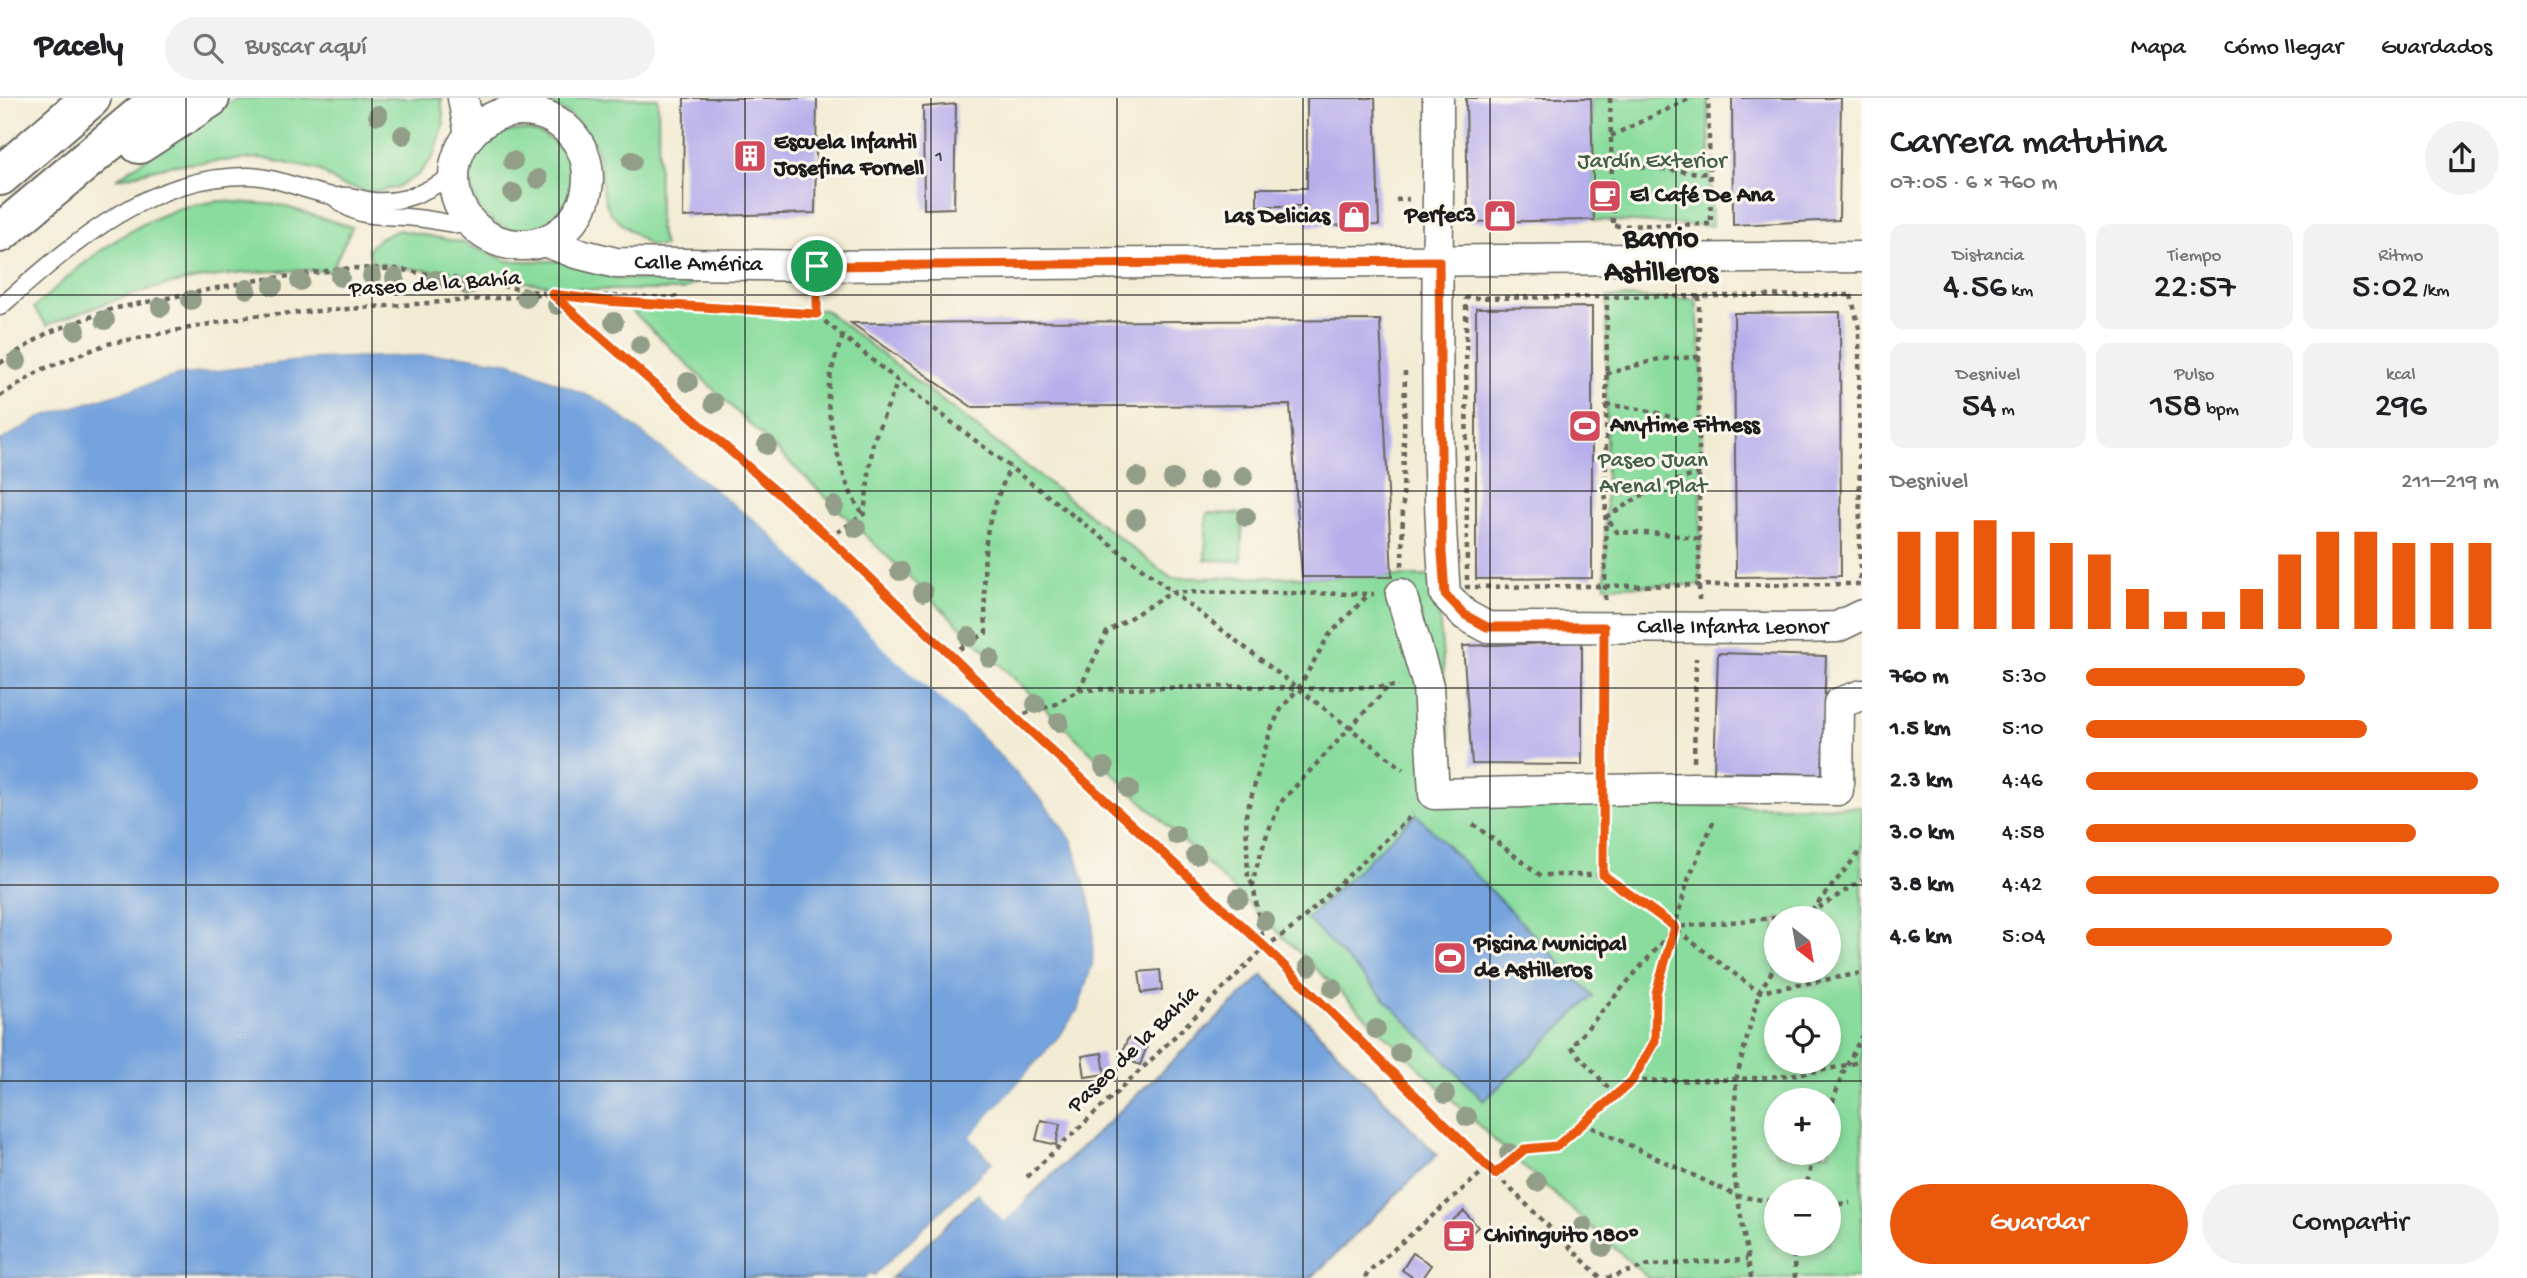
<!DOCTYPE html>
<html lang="es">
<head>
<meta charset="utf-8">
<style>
	body { margin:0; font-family:"Gochi Hand",sans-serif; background:#f2f2f2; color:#202124; height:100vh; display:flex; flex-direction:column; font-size:26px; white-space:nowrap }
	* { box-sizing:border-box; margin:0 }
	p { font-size:23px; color:#757577 }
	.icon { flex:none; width:38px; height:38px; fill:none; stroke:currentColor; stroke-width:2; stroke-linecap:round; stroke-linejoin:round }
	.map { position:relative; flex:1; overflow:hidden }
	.side { display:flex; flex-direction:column; background:#fff; width:665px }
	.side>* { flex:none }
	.needle { width:46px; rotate:149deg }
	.controls { position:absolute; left:1764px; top:808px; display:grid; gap:14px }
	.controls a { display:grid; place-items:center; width:77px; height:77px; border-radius:50%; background:#fff; box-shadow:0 4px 10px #0003; font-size:35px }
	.pin { position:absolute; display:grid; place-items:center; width:60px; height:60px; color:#fff; margin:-30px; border:4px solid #fff; border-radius:50%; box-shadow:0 2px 7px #0007 }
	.round { display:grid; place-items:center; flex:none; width:74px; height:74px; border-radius:37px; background:#f2f2f2 }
	.summary { display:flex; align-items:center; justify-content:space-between; height:119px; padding:0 28px }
	h1 { font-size:38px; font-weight:600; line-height:52px }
	.stats { display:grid; grid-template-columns:repeat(3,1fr); gap:10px; height:119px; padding:7px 28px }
	.stats div { display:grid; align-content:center; border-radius:14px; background:#f2f2f2; text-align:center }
	.stats b { font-size:35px; font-weight:600 }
	.stats small { font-size:19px; font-weight:400 }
	.stats p { font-size:19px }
	.chart { height:196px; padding:14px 28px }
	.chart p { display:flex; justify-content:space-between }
	.chart svg { width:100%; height:126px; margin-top:7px; stroke:#ea580c; stroke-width:6 }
	.cta { display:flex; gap:14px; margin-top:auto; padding:14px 28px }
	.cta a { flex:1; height:80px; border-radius:42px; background:#ea580c; color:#fff; font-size:28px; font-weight:600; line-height:80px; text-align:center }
	.cta a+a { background:#f2f2f2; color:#202124 }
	ul { padding:0 28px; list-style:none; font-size:23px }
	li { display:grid; grid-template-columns:112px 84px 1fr; align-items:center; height:52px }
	li i { height:18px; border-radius:9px; background:#ea580c }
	header { display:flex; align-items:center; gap:42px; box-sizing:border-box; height:98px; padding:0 35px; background:#fff; border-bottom:2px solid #e0e0e0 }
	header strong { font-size:33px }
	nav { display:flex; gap:38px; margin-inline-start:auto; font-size:24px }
	.search { width:490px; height:63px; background:#f2f2f2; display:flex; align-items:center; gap:18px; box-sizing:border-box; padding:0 24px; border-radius:38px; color:#757577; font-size:26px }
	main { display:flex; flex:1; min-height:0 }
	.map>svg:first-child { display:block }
</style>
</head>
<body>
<header>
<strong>Pacely</strong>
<div class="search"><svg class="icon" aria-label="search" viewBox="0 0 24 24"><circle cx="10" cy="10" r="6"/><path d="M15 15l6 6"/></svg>Buscar aquí</div>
<nav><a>Mapa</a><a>Cómo llegar</a><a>Guardados</a></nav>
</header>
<main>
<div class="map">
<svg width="1862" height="1180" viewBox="0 0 1862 1180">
	<rect width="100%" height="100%" fill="#fbf7ec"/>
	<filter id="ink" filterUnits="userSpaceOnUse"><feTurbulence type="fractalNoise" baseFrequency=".0143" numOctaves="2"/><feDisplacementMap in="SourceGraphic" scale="14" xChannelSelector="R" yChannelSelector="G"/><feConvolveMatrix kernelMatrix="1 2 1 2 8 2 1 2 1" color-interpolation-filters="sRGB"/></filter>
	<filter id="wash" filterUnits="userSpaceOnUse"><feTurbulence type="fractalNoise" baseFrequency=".00686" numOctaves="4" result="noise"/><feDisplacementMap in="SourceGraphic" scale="28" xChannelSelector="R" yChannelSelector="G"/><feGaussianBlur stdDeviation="1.57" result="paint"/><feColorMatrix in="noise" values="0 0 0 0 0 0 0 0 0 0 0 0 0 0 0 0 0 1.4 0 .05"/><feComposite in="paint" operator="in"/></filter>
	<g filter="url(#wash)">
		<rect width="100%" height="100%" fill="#f3ecd5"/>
		<g fill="#89dc9d" stroke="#527c5c" stroke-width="2" fill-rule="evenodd">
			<polygon points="238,0 441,0 444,26 434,58 418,77 395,90 370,94 340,87 319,72 261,60 172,67 116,81 213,14"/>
			<path d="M538,0H658L659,129L664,148H650C639,139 615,123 609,112C601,97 602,79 599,63C594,29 567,13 538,0Z"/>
			<polygon points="1591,0 1708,0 1712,128 1594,122"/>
			<circle cx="521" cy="82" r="50"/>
			<path d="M218,103L280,107L352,129L331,173C265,171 197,176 134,196C105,205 76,216 47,227L34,210C76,170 120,132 175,112C188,107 204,106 218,103Z"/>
			<polygon points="399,132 460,144 508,163 560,163 613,180 695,185 684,192 591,192 373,166 368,151 381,139"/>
			<polygon points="1607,199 1696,201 1702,266 1700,487 1605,488"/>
			<path d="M626,207L825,212L1171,480L1436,478L1455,706L1862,709V1180H1648L1492,1040ZM1776,821H1829V873H1776ZM1776,912H1829V964H1776ZM1776,1003H1829V1055H1776ZM1776,1094H1829V1146H1776Z"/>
			<polygon points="1207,415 1243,416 1241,463 1205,462"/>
		</g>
		<g fill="#74a3dd" stroke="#48607c" stroke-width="2">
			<polygon points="456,256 511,264 602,303 768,433 978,634 1043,703 1073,743 1094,816 1093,866 1078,913 1058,940 971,1039 993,1064 873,1179 870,1176 865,1180 0,1180 0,342 42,318 177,277 316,260"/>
			<polygon points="1416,716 1593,898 1484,1003 1307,821"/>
			<polygon points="1263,877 1437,1057 1311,1180 890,1180 979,1095 1004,1123"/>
		</g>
		<g fill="#f3ecd5">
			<polygon points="456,253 512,261 605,300 771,431 981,632 1045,700 1076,741 1097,816 1096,867 1081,915 1061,943 975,1039 994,1060 995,1066 877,1180 865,1180 870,1176 874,1178 993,1064 970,1039 1058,940 1078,913 1093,866 1094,816 1073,743 1043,703 978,634 896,562 768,433 602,303 511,264 456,256 316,260 177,277 42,318 0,342 0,338 40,315 176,274 315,256"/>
			<polygon points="977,1092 981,1093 1004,1119 1026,1099 1028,1101 1004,1124 978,1095 890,1180 886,1180"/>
		</g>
		<g id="blocks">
			<g fill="#b7aeeb">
				<polygon points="684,0 817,0 815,115 683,119"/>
				<polygon points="1307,0 1375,0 1379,127 1307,128 1307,108 1257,108 1257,90 1307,90"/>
				<polygon points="1466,0 1591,0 1594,122 1468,124"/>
				<polygon points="1732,0 1841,0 1839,122 1733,127"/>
				<polygon points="956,6 954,110 924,111 923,9"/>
				<polygon points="1592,209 1592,480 1476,481 1476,210"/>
				<polygon points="1840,214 1841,478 1736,479 1734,215"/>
				<polygon points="1380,222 1392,479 1302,479 1290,307 972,309 851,225"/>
				<polygon points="1582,544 1582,667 1472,666 1463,548"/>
				<polygon points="1718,555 1826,558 1822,676 1714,674"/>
				<polygon points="1160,872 1162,892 1142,895 1139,874"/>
				<polygon points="1128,940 1147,948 1140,967 1120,959"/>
				<polygon points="1102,955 1105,976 1085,979 1082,958"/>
				<polygon points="1041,1022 1060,1026 1056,1047 1036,1042"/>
				<polygon points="1464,1113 1478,1129 1458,1147 1443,1130"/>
				<polygon points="1413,1155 1431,1167 1422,1180 1414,1180 1402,1172"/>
			</g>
		</g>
	</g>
	<g filter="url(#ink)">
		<use href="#blocks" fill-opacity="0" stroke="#67655d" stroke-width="2"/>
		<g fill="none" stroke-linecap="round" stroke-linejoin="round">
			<defs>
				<g id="lane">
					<path d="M333,98C359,124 383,116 416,120C436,122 456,127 476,130"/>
					<path d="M0,209C72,146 148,77 249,78C278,79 304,93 332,98C337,99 342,97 348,98C356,99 365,102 374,103C407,105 426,93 454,77"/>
				</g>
				<g id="street">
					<polyline points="463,0 470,37"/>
					<path id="s1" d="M1438,0C1439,165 1433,332 1445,496L1465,517L1487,529L1801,530L1837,529L1862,517"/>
					<circle cx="521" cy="80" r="67"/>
					<path id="s2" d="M544,143L576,155L616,165L817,168L1862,159"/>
					<polyline points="1401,496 1428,588 1434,696 1693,690 1838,692 1839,605 1862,597"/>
				</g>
				<g id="highway">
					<polyline points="139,46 210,0"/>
					<polyline points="0,78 91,0"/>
					<polyline points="0,135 161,0"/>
				</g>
			</defs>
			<use href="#lane" stroke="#67655d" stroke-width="19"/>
			<use href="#street" stroke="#67655d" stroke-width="33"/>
			<use href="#highway" stroke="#67655d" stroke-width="42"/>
			<g stroke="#67655d" stroke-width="4.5" stroke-dasharray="5 5" stroke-linecap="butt">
				<polyline points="1610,0 1613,128 1711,126 1708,0"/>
				<polyline points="1611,38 1691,0"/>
				<polyline points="1611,66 1710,76"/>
				<polyline points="1396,102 1409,101"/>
				<polyline points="553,196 672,200 680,197"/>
				<polyline points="817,197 817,217 898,283 1403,671"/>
				<polygon points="1851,197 1859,230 1860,486 1467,489 1466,200"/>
				<polyline points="1699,198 1699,502"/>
				<polyline points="581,200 817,217"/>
				<path d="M843,238C836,257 829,276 828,297C827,322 845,399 864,416"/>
				<polyline points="0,265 47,235 112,211 252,183 350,170 397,171 544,195"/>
				<polyline points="1606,276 1659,261 1699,259"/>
				<polyline points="0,298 41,272 107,246 251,218 552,196 829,440 1015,619 1265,849 1601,1180"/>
				<path d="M1606,307C1640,310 1670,314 1699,335"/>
				<polyline points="1700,375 1654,390 1606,419 1617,434 1666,436 1701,441"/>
				<polyline points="829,440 864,416 873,344 898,283"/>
				<polyline points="1402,468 1405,274"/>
				<polyline points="1605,502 1607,199"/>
				<path d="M951,556L986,535C985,502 982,469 987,436C991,413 1001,391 1010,369"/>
				<polyline points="1079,592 1241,588 1298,591 1399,588"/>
				<polyline points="1015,619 1056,606 1079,592 1107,534 1172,494 1374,496"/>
				<polyline points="1604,663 1604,557"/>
				<polyline points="1694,663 1696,560"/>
				<polyline points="1473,726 1540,777 1603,777 1759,894 1862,875"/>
				<polyline points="1603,777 1603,721"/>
				<polyline points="1253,787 1248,780 1246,717 1271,631 1281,611 1298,591 1329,537 1368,497"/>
				<polyline points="1805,821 1862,751"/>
				<polyline points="1264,848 1253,787 1255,774 1267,736 1281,704 1387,590"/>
				<polyline points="1632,983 1655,943 1656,895 1688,782 1715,720"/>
				<polyline points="1615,997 1571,949 1675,829 1808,817 1862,782"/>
				<polyline points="1829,1014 1843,975 1862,938"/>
				<polyline points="1583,1025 1737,1098 1776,1104"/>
				<path d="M1495,1075L1525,1051L1557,1048L1632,983C1708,982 1788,984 1862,963"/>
				<polyline points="1027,1079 1151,962 1265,849 1294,829 1413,716"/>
				<polyline points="1805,1094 1814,1055"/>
				<polyline points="1829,1107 1850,1105"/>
				<polyline points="1793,1146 1795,1180"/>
				<polyline points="1365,1180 1369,1173 1487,1070"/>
				<polyline points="1607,1180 1649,1167 1747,1162"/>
				<polyline points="1751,1180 1733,1070 1736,982 1759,894 1776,867"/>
			</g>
			<use href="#lane" stroke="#fff" stroke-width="16"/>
			<use href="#street" stroke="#fff" stroke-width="30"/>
			<use href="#highway" stroke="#fff" stroke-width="38"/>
		</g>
		<g fill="#929e88">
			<circle cx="378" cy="17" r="10"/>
			<circle cx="403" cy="37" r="10"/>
			<circle cx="513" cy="63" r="10"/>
			<circle cx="632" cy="63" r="10"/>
			<circle cx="538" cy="81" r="10"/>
			<circle cx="513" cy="95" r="10"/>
			<circle cx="372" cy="178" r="10"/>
			<circle cx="340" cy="179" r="10"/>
			<circle cx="395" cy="180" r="10"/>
			<circle cx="436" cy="182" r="10"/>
			<circle cx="300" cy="183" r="10"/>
			<circle cx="273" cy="188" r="10"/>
			<circle cx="468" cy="188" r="10"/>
			<circle cx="247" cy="191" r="10"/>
			<circle cx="526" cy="200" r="10"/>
			<circle cx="191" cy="202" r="10"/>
			<circle cx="557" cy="207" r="10"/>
			<circle cx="161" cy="209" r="10"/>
			<circle cx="105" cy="222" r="10"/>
			<circle cx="614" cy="224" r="10"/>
			<circle cx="76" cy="232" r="10"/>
			<circle cx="640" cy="247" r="10"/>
			<circle cx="17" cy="263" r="10"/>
			<circle cx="688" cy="284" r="10"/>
			<circle cx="714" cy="305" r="10"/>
			<circle cx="767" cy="347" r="10"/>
			<circle cx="1243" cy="378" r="10"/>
			<circle cx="1137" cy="379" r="10"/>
			<circle cx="1173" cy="381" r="10"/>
			<circle cx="1208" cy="382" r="10"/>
			<circle cx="834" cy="408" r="10"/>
			<circle cx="1246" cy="419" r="10"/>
			<circle cx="1136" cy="421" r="10"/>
			<circle cx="856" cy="430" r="10"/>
			<circle cx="900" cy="473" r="10"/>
			<circle cx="923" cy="494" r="10"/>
			<circle cx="969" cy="539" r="10"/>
			<circle cx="990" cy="560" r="10"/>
			<circle cx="1036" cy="606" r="10"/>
			<circle cx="1059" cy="624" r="10"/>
			<circle cx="1104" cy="669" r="10"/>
			<circle cx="1129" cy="691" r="10"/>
			<circle cx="1176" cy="737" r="10"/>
			<circle cx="1196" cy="757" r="10"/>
			<circle cx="1239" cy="800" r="10"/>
			<circle cx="1265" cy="823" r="10"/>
			<circle cx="1309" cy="868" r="10"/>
			<circle cx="1333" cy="890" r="10"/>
			<circle cx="1376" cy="931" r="10"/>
			<circle cx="1400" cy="955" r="10"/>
			<circle cx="1445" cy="996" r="10"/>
			<circle cx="1467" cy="1019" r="10"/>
			<circle cx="1509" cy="1055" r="10"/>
			<circle cx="1537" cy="1084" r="10"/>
			<circle cx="1583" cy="1128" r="10"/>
			<circle cx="1603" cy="1149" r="10"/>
		</g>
	</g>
	<g fill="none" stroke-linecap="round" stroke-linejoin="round" filter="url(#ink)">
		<defs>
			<polygon id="route" points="1439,163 1442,454 1445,496 1465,517 1487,529 1604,529 1603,777 1675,829 1656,895 1655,943 1632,983 1557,1048 1525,1051 1495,1076 1265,849 1015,619 829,440 552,196 605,203 817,216 817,168"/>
		</defs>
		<use href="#route" stroke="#fff" stroke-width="14"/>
		<use href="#route" stroke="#ea580c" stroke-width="9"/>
	</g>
	<path fill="none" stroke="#1c1c1c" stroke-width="2" stroke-opacity="0.55" d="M186,0V1180M372,0V1180M559,0V1180M745,0V1180M931,0V1180M1117,0V1180M1303,0V1180M1490,0V1180M1676,0V1180M0,197H1862M0,393H1862M0,590H1862M0,787H1862M0,983H1862"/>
	<defs>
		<symbol id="building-square" viewBox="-11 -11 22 22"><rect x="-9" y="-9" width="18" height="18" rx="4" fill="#d1495b" stroke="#fbf7ec"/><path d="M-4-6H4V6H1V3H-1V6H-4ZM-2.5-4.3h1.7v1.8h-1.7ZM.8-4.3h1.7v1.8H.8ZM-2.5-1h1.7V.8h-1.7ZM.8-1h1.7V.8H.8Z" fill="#fff"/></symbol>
		<symbol id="cafe-square" viewBox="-11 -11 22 22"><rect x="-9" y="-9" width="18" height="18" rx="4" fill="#d1495b" stroke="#fbf7ec"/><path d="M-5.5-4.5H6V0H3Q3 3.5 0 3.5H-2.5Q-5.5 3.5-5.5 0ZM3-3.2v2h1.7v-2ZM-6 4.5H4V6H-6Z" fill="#fff"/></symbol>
		<symbol id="shop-square" viewBox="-11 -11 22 22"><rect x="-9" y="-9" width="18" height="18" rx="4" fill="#d1495b" stroke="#fbf7ec"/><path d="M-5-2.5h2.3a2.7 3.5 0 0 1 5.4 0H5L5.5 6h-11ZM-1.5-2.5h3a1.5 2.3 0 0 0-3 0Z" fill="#fff"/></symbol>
		<symbol id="stadium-square" viewBox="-11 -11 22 22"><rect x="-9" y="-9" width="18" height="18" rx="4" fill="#d1495b" stroke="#fbf7ec"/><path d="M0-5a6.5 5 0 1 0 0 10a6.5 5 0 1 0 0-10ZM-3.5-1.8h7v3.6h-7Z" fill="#fff"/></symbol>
	</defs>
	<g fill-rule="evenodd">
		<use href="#building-square" x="731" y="39" width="38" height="38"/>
		<use href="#cafe-square" x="1586" y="79" width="38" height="38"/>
		<use href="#shop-square" x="1481" y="99" width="38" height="38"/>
		<use href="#shop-square" x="1335" y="100" width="38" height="38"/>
		<use href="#stadium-square" x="1566" y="309" width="38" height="38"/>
		<use href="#stadium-square" x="1431" y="841" width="38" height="38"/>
		<use href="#cafe-square" x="1440" y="1119" width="38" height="38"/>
	</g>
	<g text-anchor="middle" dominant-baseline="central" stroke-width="6" stroke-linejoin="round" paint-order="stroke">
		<g font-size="19" fill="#434050">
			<text x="939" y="59">1</text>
		</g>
		<g font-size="23" font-weight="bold" fill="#1c1c1c" stroke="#fbf7ec" text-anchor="start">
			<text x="774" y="45">Escuela Infantil<tspan x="774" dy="26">Josefina Fornell</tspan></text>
			<text x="1630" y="98">El Café De Ana</text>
			<text x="1476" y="118" text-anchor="end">Perfec3</text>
			<text x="1330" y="119" text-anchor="end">Las Delicias</text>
			<text x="1610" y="328">Anytime Fitness</text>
			<text x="1474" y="847">Piscina Municipal<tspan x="1474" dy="26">de Astilleros</tspan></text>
			<text x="1484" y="1138">Chiringuito 180º</text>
		</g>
		<g font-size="23" fill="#425f49" stroke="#fbf7ec">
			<text x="1652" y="64">Jardín Exterior</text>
			<text x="1653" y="363">Paseo Juan<tspan x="1653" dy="26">Arenal Plat</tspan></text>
		</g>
		<g font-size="23" fill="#1c1c1c" stroke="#fbf7ec">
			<text stroke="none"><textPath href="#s2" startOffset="158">Calle América</textPath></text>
			<text transform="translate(435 187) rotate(-4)">Paseo de la Bahía</text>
			<text stroke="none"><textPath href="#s1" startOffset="796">Calle Infanta Leonor</textPath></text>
			<text transform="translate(1134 952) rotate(-44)">Paseo de la Bahía</text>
		</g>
		<g font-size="30" font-weight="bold" fill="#1c1c1c" stroke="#fbf7ec">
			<text x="1661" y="142">Barrio<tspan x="1661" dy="34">Astilleros</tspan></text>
		</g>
	</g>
</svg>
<div class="controls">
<a><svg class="needle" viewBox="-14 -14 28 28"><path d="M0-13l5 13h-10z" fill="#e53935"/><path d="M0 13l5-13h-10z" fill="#757577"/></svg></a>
<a><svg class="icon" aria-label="locate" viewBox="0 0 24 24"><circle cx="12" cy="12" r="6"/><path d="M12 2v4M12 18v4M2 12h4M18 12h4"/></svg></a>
<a>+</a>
<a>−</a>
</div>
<div class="pin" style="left:817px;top:168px;background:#1e9e55"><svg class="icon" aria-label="arrive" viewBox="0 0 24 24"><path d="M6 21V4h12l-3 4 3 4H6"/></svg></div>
</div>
<section class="side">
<div class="summary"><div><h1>Carrera matutina</h1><p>07:05 · 6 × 760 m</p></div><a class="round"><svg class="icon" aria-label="share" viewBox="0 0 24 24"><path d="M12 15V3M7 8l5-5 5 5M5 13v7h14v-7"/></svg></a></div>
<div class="stats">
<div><p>Distancia</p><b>4.56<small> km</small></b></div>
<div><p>Tiempo</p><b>22:57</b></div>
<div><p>Ritmo</p><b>5:02<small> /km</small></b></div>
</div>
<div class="stats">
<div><p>Desnivel</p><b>54<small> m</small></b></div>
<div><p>Pulso</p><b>158<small> bpm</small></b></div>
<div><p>kcal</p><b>296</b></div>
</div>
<div class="chart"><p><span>Desnivel</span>211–219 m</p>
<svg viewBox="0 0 160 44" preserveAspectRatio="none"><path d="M5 44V10M15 44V10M25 44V6M35 44V10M45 44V14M55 44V18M65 44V30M75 44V38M85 44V38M95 44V30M105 44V18M115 44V10M125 44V10M135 44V14M145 44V14M155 44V14"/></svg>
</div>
<ul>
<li><b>760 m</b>5:30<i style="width:53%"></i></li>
<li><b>1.5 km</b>5:10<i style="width:68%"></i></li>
<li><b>2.3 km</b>4:46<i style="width:95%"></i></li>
<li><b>3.0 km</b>4:58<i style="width:80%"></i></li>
<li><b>3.8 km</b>4:42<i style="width:100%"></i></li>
<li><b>4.6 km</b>5:04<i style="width:74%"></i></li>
</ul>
<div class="cta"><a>Guardar</a><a>Compartir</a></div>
</section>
</main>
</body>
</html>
